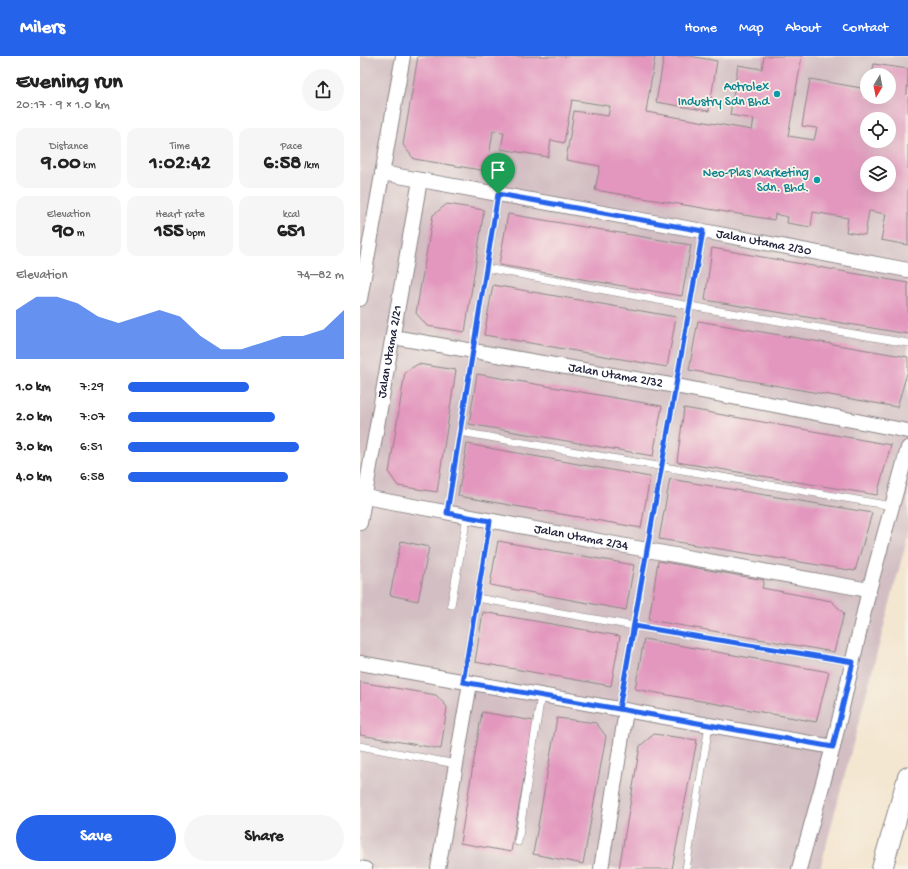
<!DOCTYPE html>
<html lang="en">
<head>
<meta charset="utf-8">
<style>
	body { margin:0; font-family:"Gochi Hand",sans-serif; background:#f6f6f6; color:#222; height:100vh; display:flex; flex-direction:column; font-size:15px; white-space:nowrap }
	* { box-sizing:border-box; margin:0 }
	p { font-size:13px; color:#767676 }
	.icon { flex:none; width:22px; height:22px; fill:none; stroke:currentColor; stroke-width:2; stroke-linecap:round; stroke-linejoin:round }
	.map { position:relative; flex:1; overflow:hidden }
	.side { display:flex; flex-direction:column; background:#fff; width:360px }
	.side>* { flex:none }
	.needle { width:26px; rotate:190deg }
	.tools { position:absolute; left:500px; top:12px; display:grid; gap:8px }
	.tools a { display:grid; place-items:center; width:36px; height:36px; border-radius:50%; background:#fff; box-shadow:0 4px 16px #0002; font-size:20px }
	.pin { position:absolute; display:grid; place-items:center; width:34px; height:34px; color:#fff; margin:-41px -17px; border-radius:50% 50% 50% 0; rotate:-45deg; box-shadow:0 0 4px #0007 }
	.pin .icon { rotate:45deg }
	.round { display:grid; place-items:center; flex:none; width:42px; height:42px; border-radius:21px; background:#f6f6f6 }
	.overview { display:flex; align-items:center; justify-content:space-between; height:68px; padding:0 16px }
	h1 { font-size:22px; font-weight:800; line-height:30px }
	.metrics { display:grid; grid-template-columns:repeat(3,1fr); gap:6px; height:68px; padding:4px 16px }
	.metrics div { display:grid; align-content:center; border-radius:10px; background:#f6f6f6; text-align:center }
	.metrics b { font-size:20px; font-weight:800 }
	.metrics small { font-size:11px; font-weight:400 }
	.metrics p { font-size:11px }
	.chart { height:112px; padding:8px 16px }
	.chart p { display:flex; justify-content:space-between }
	.chart svg { width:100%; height:72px; margin-top:4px; fill:#2563eb; opacity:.7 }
	.cta { display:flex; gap:8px; margin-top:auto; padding:8px 16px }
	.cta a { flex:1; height:46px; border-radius:24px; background:#2563eb; color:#fff; font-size:16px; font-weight:800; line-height:46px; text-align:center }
	.cta a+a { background:#f6f6f6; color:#222 }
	ul { padding:0 16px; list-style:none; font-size:13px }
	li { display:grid; grid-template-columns:64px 48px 1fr; align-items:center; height:30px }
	li i { height:10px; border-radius:5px; background:#2563eb }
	header { display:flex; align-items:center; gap:24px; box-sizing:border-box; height:56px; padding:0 20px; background:#2563eb; color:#fff }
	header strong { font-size:19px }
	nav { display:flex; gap:22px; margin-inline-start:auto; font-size:14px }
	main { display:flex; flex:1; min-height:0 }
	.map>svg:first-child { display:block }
</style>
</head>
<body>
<header>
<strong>Milers</strong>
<nav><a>Home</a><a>Map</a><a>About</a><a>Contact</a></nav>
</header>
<main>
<section class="side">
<div class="overview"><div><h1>Evening run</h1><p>20:17 · 9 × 1.0 km</p></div><a class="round"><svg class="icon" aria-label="share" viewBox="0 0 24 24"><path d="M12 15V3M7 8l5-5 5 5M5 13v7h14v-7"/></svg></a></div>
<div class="metrics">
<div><p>Distance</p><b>9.00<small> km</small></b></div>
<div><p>Time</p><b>1:02:42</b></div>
<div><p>Pace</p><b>6:58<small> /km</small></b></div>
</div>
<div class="metrics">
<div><p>Elevation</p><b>90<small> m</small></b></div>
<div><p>Heart rate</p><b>155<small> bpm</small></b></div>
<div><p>kcal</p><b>651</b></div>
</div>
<div class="chart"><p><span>Elevation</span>74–82 m</p>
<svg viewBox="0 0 160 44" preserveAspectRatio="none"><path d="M0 44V14L10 6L20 6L30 10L40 18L50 22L60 18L70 14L80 18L90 30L100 38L110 38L120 34L130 30L140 30L150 26L160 14V44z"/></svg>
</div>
<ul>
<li><b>1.0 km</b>7:29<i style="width:56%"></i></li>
<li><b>2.0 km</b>7:07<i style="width:68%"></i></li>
<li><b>3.0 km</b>6:51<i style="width:79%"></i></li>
<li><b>4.0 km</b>6:58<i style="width:74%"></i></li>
</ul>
<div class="cta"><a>Save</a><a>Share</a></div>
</section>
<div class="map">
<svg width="548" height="813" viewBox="0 0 548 813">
	<rect width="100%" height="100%" fill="#f7f3e8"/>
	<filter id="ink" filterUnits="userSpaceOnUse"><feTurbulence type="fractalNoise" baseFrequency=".025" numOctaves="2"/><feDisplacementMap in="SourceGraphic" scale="8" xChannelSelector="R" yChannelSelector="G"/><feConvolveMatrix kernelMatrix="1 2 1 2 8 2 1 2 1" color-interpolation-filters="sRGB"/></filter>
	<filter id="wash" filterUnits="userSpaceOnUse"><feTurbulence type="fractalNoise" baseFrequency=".012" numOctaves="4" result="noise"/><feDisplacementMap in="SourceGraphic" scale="16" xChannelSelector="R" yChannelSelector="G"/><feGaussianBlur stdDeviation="0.9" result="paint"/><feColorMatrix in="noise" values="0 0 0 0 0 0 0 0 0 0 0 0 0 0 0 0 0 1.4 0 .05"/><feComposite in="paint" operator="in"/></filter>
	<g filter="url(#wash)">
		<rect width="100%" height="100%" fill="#f4e7d2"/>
		<path fill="#d2bec3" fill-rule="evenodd" d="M0,0H548V479L460,813H0ZM507,19H529V41H507ZM507,63H529V85H507ZM507,107H529V129H507Z"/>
		<g id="blocks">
			<g fill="#e397be" fill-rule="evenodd">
				<path d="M58,0H295L286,56L392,74L394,63L370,59L378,9L402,13L404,0H442L428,80L454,84L457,72L442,70L450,23L507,33V41H529V19H512L514,8L548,13L547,39L548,40V189L521,184L526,158L509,155L505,179L486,176L488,162L453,156L451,171L427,167L428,161L415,158L414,164L235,134L240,110L206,104L214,55L248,60L250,50L212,44L204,87L191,84L188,101L141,93L144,76L133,75L127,115L54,103L43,89ZM507,63H529V85H507ZM507,107H529V129H507Z"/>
				<polygon points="304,0 330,0 357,5 349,55 296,46"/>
				<polygon points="87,148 124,154 105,276 67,270 56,257 73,159"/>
				<polygon points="148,158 331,189 322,240 139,209"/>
				<polygon points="352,192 548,227 548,278 345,244"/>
				<polygon points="133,229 316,261 307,311 124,279"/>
				<polygon points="338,265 548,301 548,314 537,351 329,314"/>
				<polygon points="58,308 96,314 77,436 38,430 29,417 45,316"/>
				<polygon points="117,318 302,350 293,400 109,368"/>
				<polygon points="324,352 531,389 517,439 317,406"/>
				<polygon points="107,388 290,421 281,472 98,440"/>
				<polygon points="310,423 512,457 495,515 299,483"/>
				<polygon points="41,485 69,491 58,545 30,539"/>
				<polygon points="138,485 274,509 266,554 130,529"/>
				<polygon points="298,505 404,524 402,532 471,545 484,557 474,596 289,564"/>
				<polygon points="123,556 260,580 251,630 115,606"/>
				<polygon points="284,583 469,616 456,666 275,633"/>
				<polygon points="0,626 76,639 87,651 81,693 0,679"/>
				<polygon points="122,656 174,665 151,796 100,787"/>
				<polygon points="197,662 236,667 246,680 223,808 173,798"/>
				<polygon points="294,678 337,684 312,813 259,813 280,690"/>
			</g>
		</g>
	</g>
	<g filter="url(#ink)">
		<use href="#blocks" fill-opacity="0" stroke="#8b8486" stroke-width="1"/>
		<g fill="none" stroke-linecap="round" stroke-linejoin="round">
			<defs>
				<g id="lane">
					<polyline points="126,212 330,250 548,287"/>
					<polyline points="100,376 532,450"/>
					<polyline points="87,457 138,138"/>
					<polyline points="117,542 274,570 493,606"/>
					<polyline points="91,549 107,461"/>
					<polyline points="103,626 130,465"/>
					<polyline points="259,653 343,175"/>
					<polyline points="0,690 96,708"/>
					<polyline points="158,786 181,639"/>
					<polyline points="326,813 349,669"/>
				</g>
				<g id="street">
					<path id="s1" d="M22,117L343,175L548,214"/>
					<polyline points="0,243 43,0"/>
					<path id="s2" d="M33,281L316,330L548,375"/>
					<path id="s3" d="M5,441L287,494L509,534"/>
					<path id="s4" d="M0,467L60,124"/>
					<polyline points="0,607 473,691"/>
					<polyline points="0,812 5,813"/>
					<polyline points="78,813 110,627"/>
					<polyline points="241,813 266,655"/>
					<polyline points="439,813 473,691 509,534 548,392"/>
				</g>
				<polyline id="secondary" points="522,813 548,721"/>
			</defs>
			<use href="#lane" stroke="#8b8486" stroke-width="8"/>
			<use href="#street" stroke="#8b8486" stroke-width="16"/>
			<use href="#secondary" stroke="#8b8486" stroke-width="22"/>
			<use href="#lane" stroke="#fff" stroke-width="7"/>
			<use href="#street" stroke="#fff" stroke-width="14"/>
			<use href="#secondary" stroke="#fff" stroke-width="20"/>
		</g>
	</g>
	<g fill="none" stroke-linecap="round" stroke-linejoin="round" filter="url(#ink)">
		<defs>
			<polyline id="route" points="138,138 87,457 130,465 103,626 259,653 274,570 493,606 473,691 259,653 287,494 343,175 138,138"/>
		</defs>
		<use href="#route" stroke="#fff" stroke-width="8"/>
		<use href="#route" stroke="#2563eb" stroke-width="5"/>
	</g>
	<g fill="#0f9aa8" stroke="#f7f3e8" stroke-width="1.5">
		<circle cx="417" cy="38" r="4"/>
		<circle cx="457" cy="124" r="4"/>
	</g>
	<g text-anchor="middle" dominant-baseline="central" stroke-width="3.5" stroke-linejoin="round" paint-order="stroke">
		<g font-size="13" fill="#0d838f" stroke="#f7f3e8" text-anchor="end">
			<text x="409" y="31">Actrolex<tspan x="409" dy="15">Industry Sdn Bhd</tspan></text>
			<text x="449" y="117">Neo-Plas Marketing<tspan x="449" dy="15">Sdn. Bhd.</tspan></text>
		</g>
		<g font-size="13" fill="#22223b" stroke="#f7f3e8">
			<text stroke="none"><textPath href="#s1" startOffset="388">Jalan Utama 2/30</textPath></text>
			<text stroke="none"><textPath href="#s4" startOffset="174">Jalan Utama 2/21</textPath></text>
			<text stroke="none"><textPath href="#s2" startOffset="226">Jalan Utama 2/32</textPath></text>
			<text stroke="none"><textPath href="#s3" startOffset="220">Jalan Utama 2/34</textPath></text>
		</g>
	</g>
</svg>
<div class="tools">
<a><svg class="needle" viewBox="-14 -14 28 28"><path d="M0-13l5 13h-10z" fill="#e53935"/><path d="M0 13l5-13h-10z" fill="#767676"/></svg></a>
<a><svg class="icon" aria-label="locate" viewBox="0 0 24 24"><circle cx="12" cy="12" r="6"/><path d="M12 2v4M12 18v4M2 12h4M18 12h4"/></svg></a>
<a><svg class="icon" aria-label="layers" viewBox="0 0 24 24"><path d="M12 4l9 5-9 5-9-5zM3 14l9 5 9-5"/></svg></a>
</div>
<div class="pin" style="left:138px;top:138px;background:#1e9e55"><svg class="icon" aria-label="arrive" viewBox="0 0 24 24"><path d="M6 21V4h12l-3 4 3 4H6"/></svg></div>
</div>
</main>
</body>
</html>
